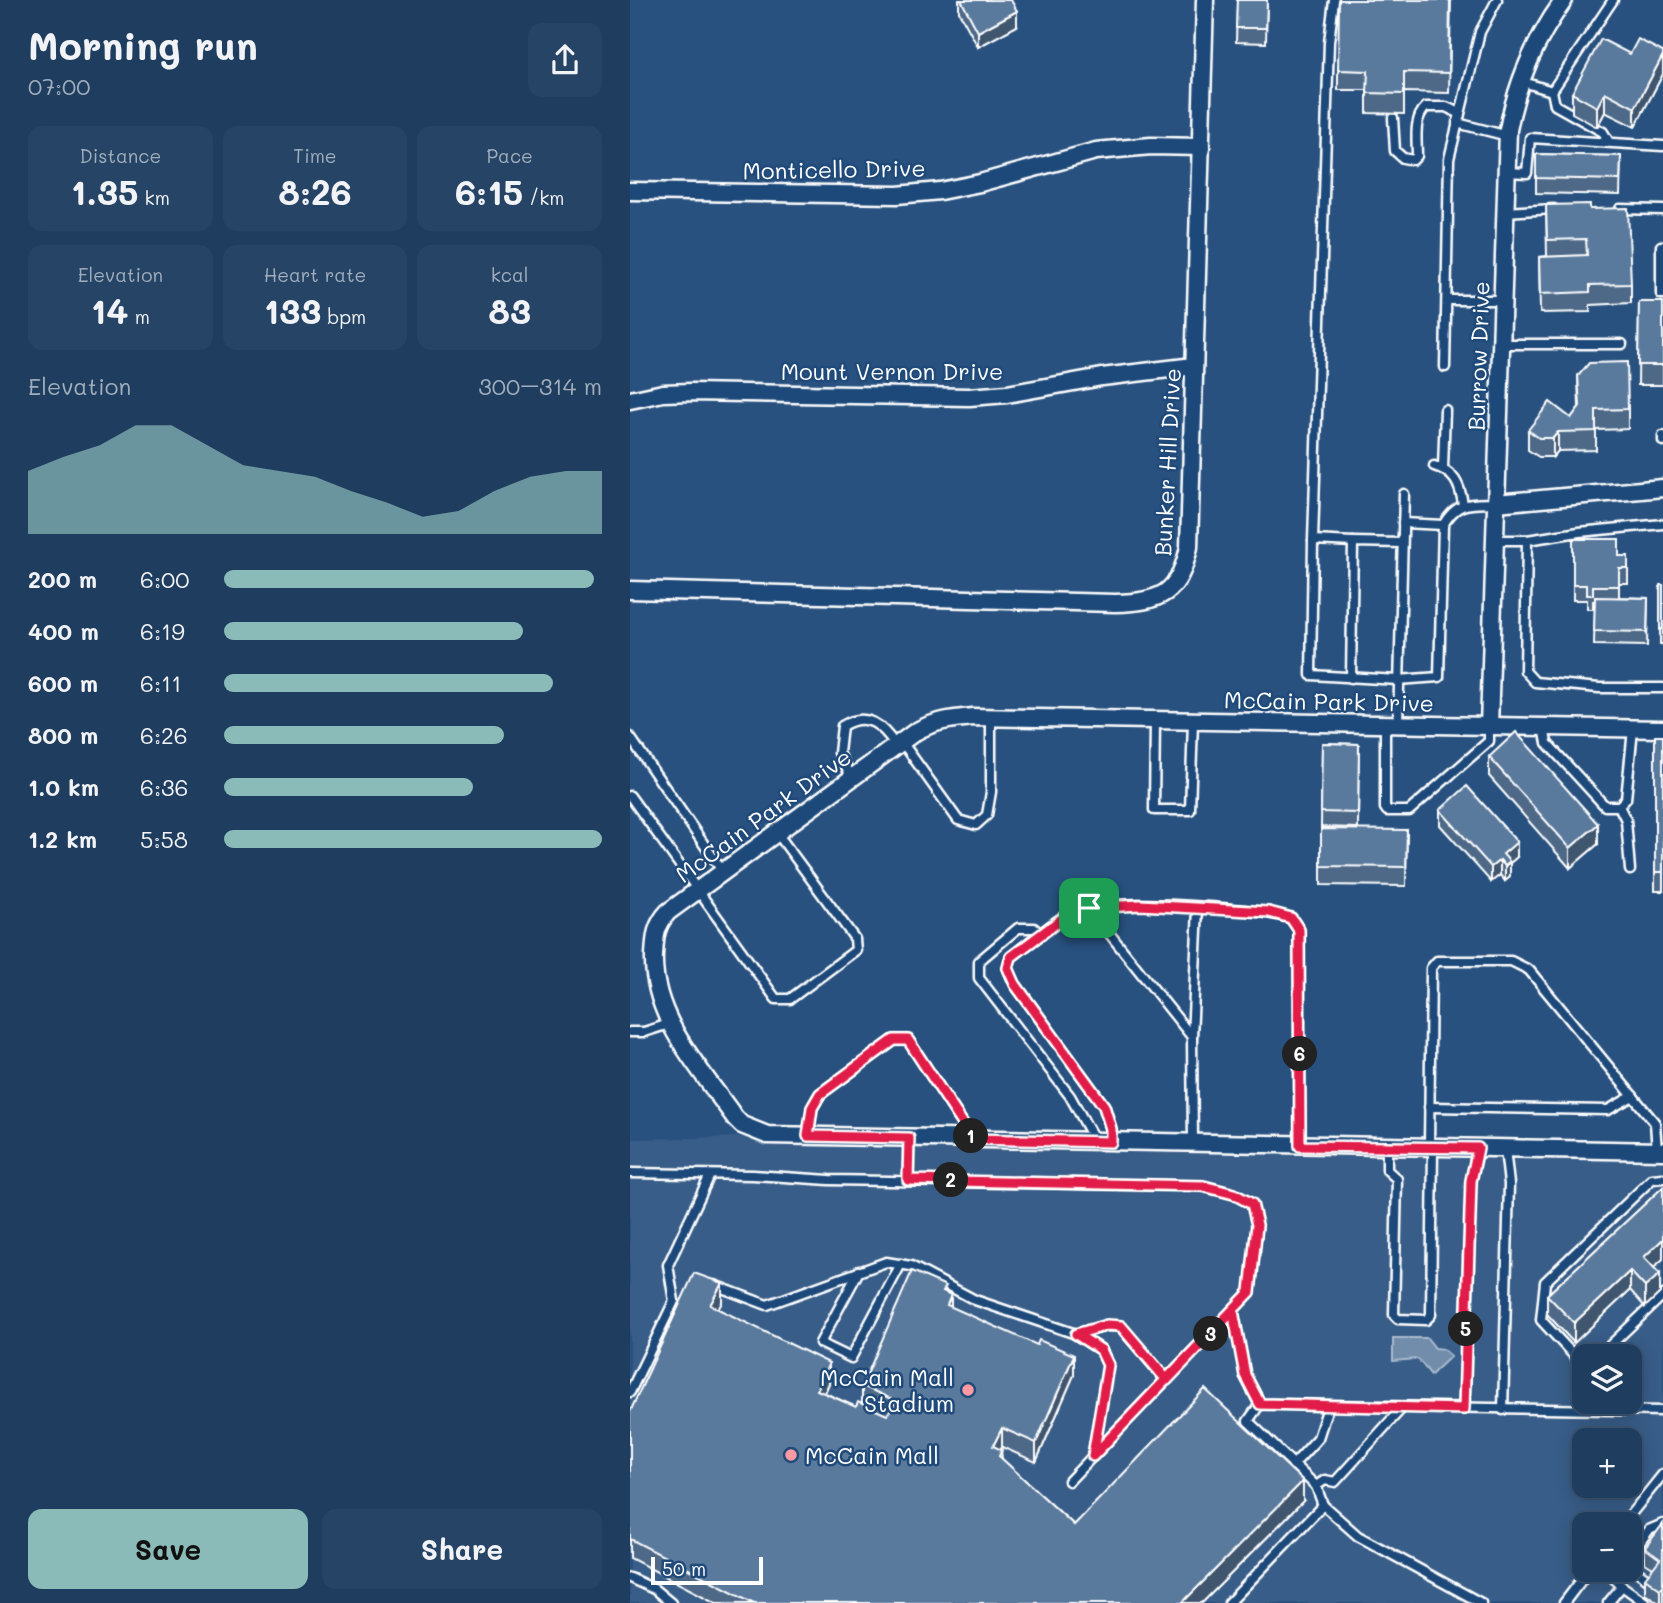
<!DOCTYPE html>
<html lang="en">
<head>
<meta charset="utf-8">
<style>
	body { margin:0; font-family:Mali,sans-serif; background:#264465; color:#f1f3f6; height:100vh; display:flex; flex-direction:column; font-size:26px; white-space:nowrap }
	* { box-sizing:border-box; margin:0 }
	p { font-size:23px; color:#a1aebd }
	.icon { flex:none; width:38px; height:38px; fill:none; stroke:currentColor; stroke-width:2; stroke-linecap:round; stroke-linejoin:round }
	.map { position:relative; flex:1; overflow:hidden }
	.details { display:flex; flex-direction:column; background:#1e3d5f; width:630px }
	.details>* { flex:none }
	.controls { position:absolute; left:942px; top:1344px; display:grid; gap:14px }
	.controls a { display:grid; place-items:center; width:70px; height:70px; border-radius:14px; background:#1e3d5f; box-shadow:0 4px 18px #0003,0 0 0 2px #3c5674; font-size:35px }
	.scale { position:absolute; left:21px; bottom:18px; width:112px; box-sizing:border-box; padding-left:7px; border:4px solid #fff; border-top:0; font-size:19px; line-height:24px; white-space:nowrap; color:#fff; -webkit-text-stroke:5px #1f4a7a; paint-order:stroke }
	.pin { position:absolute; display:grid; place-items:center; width:60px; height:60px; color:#fff; margin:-30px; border-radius:14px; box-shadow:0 4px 10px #0006 }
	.km { position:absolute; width:35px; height:35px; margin:-18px; border-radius:50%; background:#222; color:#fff; font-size:19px; line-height:35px; text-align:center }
	.round { display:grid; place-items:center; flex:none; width:74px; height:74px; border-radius:14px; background:#264465 }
	.overview { display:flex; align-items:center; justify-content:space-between; height:119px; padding:0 28px }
	h1 { font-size:38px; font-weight:700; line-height:52px }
	.figures { display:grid; grid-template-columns:repeat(3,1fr); gap:10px; height:119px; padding:7px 28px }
	.figures div { display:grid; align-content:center; border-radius:14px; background:#264465; text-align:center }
	.figures b { font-size:35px; font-weight:700 }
	.figures small { font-size:19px; font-weight:400 }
	.figures p { font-size:19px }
	.chart { height:196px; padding:14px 28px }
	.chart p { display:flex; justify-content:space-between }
	.chart svg { width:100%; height:126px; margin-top:7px; fill:#8bbbb9; opacity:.7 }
	.button { display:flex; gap:14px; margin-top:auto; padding:14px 28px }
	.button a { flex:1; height:80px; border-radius:14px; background:#8bbbb9; color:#111; font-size:28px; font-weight:700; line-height:80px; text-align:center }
	.button a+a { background:#264465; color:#f1f3f6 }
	ul { padding:0 28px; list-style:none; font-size:23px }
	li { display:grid; grid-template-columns:112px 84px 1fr; align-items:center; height:52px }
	li i { height:18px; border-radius:9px; background:#8bbbb9 }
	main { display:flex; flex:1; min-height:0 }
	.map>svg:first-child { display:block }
</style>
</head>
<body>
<main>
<section class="details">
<div class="overview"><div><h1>Morning run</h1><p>07:00</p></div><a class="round"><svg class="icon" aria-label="share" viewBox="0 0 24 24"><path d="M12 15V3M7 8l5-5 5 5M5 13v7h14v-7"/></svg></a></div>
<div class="figures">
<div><p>Distance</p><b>1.35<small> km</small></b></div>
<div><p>Time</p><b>8:26</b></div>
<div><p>Pace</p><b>6:15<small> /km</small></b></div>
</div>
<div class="figures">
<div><p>Elevation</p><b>14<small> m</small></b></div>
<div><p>Heart rate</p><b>133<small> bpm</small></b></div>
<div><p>kcal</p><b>83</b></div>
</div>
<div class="chart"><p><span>Elevation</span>300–314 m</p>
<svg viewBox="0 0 160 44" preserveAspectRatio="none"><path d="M0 44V22L10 17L20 13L30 6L40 6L50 13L60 20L70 22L80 24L90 29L100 33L110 38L120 36L130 29L140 24L150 22L160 22V44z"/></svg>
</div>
<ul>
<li><b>200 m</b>6:00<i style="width:98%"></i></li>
<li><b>400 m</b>6:19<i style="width:79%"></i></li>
<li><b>600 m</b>6:11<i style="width:87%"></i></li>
<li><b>800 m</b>6:26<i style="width:74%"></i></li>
<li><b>1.0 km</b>6:36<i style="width:66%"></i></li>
<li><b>1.2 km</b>5:58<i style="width:100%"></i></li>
</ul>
<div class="button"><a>Save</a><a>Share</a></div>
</section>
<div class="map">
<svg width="1033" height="1603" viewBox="0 0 1033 1603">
	<rect width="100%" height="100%" fill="#28517f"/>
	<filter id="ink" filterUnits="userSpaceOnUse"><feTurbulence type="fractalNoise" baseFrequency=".0143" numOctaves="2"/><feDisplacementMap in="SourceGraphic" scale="14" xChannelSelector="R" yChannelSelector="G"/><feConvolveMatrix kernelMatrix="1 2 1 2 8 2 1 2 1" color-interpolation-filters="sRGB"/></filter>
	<g filter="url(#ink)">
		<path fill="#375d88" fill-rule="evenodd" d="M178,1136L1033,1149V1603H0V1139ZM954,1356H999V1402H954ZM954,1440H999V1486H954ZM954,1524H999V1570H954Z"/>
		<polygon fill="#718dab" stroke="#aabbcd" stroke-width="2" points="763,1338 797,1338 805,1348 813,1349 821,1356 801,1375 788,1359 763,1361"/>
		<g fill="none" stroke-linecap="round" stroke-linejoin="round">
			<defs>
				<g id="lane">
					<polyline points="890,81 922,91 983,0"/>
					<polyline points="922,91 925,105 973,132 979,142"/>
					<path d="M763,118L765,151L773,158L783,160L787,156C787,139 783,119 796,107H816L829,113"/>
					<polyline points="827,123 878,136"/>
					<polyline points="876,172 897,173 900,138 1033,146"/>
					<polyline points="990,209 1033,210"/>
					<polyline points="875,212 924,209"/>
					<polyline points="1033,246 1031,246 1031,294 1033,294"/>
					<polyline points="817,300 872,300"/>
					<polyline points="871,344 992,344"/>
					<polyline points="815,367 819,159 850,32 867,0"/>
					<polyline points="1033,436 1033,441"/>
					<path d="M804,466C824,472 830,484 833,504"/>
					<polyline points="813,468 815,410"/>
					<polyline points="773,523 813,525"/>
					<polyline points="1033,524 949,532 897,540 895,671 905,682 969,688 1033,688"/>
					<polyline points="683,540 699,42 704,0"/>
					<polyline points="865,540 897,540"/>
					<path d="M723,542L683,540L681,675L768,680L809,677L813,525C828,500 840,504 866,503"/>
					<polyline points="721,678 723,542 772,543"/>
					<polyline points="525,721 524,810 560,810 563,722"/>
					<polyline points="755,725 755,808 757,811 779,811 859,741 859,727"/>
					<polyline points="768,725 774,494"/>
					<polyline points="914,727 917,743 975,806 989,806 996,799 1003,729"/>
					<polyline points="0,737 93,872"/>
					<polyline points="272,742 328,820 346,825 357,815 361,792 361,717"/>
					<path d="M222,778L209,753L212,726C237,711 252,725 266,746"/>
					<polyline points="0,796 146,999 160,999 226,950 225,939 147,833"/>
					<polyline points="989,806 996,820 1000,870"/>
					<polyline points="459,908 562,1037 563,1143"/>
					<polyline points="411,935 404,928 388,928 349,961 349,978 440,1096 465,1141"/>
					<polyline points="0,1032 14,1032 39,1024"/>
					<polyline points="562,1037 568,908"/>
					<polyline points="799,1107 978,1110 1003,1096"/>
					<polyline points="178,1136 182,1108 190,1094 264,1040 278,1040 342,1138"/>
					<path d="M481,1142V1129L474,1106L385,984L378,968L381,957C397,945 426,919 442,912C477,897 622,907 661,918L669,930L670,1146"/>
					<polyline points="757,1147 757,1170 767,1179 764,1315 768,1319 796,1320 801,1315 803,1147"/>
					<polyline points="799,1147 801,968 807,961 881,961 899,970 1025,1123 1027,1151"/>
					<polyline points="0,1173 123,1175 199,1180 573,1186 604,1194 622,1204 627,1225 620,1292 439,1481"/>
					<polyline points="278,1180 279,1138"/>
					<polyline points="229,1271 190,1343 221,1358 271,1264"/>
					<polyline points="84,1285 137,1305 256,1262 281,1266 345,1300 446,1334 477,1326 490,1326 536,1380"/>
					<polyline points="603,1311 615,1375 630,1404 1033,1411"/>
					<polyline points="446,1334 471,1350 478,1365 463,1455"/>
					<polyline points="969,1356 1033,1295"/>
					<polyline points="954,1362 950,1362 911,1320 915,1282 1022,1179 1033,1178"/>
					<polyline points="0,1392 44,1301 38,1265 80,1175"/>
					<polyline points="630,1404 618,1421 686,1486 693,1505"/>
					<polyline points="834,1409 841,1181 848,1148"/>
					<polyline points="873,1410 879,1184 875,1149"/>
					<polyline points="663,1465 688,1438 698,1407"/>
					<polyline points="686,1486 695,1480 705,1482 772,1408"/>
					<polyline points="993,1524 1033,1474"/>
					<polyline points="975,1570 992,1586 1016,1603"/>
					<polyline points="0,1578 24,1589 41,1603"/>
					<polyline points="1022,1582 1005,1570 1003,1552 1019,1530 1033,1524"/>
					<polyline points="599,1603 693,1505 728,1536 851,1603"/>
					<polyline points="934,1603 959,1570"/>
					<polyline points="978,1603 992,1586"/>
				</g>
				<g id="street">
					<polyline points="0,191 267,195 310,191 350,183 466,151 521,146 571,147"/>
					<polyline points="0,400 33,393 61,392 339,397 377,394 472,377 564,366"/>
					<polyline points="866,503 1033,488"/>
					<path d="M0,590L485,603C531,602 549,594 559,547L575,0"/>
					<path d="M859,727L878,130C887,81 905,40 934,0"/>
					<path d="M1033,729L343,717C321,719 304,721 285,732L38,912C25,926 25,938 24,956C22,1019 71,1069 105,1118L112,1125L137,1135L1033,1151"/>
				</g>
			</defs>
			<use href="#lane" stroke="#fff" stroke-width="13"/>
			<use href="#street" stroke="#fff" stroke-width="21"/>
			<use href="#lane" stroke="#1f4a7a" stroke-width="8"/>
			<use href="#street" stroke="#1f4a7a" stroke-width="16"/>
		</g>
		<g fill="#4d6987" stroke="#fff" stroke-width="2">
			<polygon points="329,0 350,0 387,26 348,47 329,12"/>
			<polygon points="607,0 637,0 636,43 606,42"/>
			<polygon points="821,0 819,93 774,92 774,114 737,113 737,90 708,90 708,70"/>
			<polygon points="1033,52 1033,74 1005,127 975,112 967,127 942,113 942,93 1000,54"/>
			<polygon points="906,154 991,156 990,195 906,193"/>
			<polygon points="916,205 960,209 1001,284 1001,303 960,305 960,312 910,313 909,257 917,256"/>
			<polygon points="1009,302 1033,302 1033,385 1008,385"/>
			<polygon points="948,376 998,409 998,429 966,430 966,450 928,451 923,457 909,457 898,450 898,430 941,418 949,407"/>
			<polygon points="943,539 989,556 998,556 998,583 989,583 989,597 1018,598 1017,646 964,645 965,601 963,601 963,609 957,609 957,600 943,600"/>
			<rect x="1030" y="585" width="3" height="59"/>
			<rect x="1025" y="736" width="8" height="155"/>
			<polygon points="692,743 729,744 728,828 691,827"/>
			<polygon points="859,757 968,844 940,868 859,776"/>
			<polygon points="810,810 887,857 880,863 880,877 875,881 870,875 861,882 810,825"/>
			<polygon points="777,830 776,886 691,885 691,866"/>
			<polygon points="1033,1187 1024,1267 1030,1293 1015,1307 1000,1290 944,1343 917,1314 917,1295"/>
			<polygon points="316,1292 321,1307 444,1375 406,1462 372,1447 371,1449 372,1459 444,1525 673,1501 572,1603 86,1603 0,1558 0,1412 92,1302 88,1309 199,1383 195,1393 226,1407 232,1403 232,1386"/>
			<polygon points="1033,1524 1033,1601 1031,1603 1029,1603 1015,1593 1015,1578 1023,1568 1015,1563 1015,1548"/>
		</g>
		<g fill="#3f556e" stroke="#fff" stroke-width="2">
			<polygon points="387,11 387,26 348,47 348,32"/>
			<polygon points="1033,55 1033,74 1005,127 1005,108"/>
			<polygon points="975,92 975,112 967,127 967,107"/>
			<polygon points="928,432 928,451 923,457 923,438"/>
			<polygon points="968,824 968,844 940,868 940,848"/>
			<polygon points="887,842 887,857 880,863 880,877 875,881 875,866 873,854"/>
			<polygon points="870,860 870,875 861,882 861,867"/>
			<polygon points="1033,1239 1033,1259 1014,1276 1014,1257"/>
			<polygon points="1000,1271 1000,1290 944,1343 944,1323"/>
			<polygon points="1030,1274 1030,1293 1015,1307 1015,1287"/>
			<polygon points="92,1283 92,1302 80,1325 80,1305"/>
			<polygon points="321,1295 321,1315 317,1305"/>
			<polygon points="444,1355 444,1375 406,1462 406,1443"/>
			<polygon points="199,1363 199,1383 187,1410 187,1390"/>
			<polygon points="372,1428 372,1447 363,1466 363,1446"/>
			<polygon points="673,1481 673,1501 572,1603 552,1603"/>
			<polygon points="1033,1586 1033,1601 1030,1603 1030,1589"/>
		</g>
		<g fill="#5a7a9d" stroke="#fff" stroke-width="2">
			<polygon points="331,0 381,0 387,11 348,32"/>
			<polygon points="607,0 637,0 636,28 606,28"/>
			<polygon points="709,0 820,0 819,73 774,72 774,94 737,93 738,71 708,70"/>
			<polygon points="971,39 1000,54 1008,39 1033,52 1033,55 1005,108 975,92 967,107 942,93"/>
			<polygon points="906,154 991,156 990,180 906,178"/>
			<polygon points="960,204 960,209 998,208 1001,284 960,285 960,292 910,294 909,257 957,255 956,239 917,240 916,205"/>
			<polygon points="1009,302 1033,302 1033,365 1008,365"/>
			<polygon points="997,362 998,409 966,410 966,431 928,432 923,438 909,438 898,430 920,402 941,418 950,406 948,376 959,363"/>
			<polygon points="943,539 989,539 989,556 998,556 998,568 989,568 989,586 963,586 963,595 957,595 957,585 943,585"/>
			<rect x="1030" y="585" width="3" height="44"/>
			<polygon points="965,597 1018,598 1017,632 964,631"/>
			<polygon points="886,732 968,824 940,848 859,757"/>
			<rect x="1025" y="736" width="8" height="136"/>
			<polygon points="692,743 729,744 728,813 691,812"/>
			<polygon points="837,786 887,842 873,854 880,862 875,866 870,860 861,867 810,810"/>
			<polygon points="691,829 777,830 776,867 691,866"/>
			<polygon points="1033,1187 1033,1239 1014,1257 1030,1274 1015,1287 1000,1271 944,1323 917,1295"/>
			<polygon points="282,1271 316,1286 313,1291 321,1295 317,1305 407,1345 409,1340 444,1355 406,1443 372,1428 363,1446 372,1450 369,1456 444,1525 575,1389 673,1481 552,1603 124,1603 0,1539 0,1412 64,1273 92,1283 80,1305 199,1363 187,1390 226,1407 228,1402 257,1415 266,1401 232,1386"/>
			<polygon points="1033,1524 1033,1586 1030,1589 1015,1578 1030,1559 1015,1548"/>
		</g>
	</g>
	<g fill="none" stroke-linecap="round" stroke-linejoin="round" filter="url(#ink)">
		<defs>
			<polyline id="route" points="459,908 441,912 381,957 378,968 385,984 474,1106 481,1129 481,1142 343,1139 278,1040 264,1040 190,1094 182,1108 178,1136 279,1138 278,1180 573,1186 604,1194 622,1204 627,1225 620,1292 463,1456 478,1365 471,1350 446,1334 477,1325 491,1326 537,1380 603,1311 615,1375 630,1404 834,1409 841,1181 848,1148 670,1146 669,930 661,918 639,912 510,905 459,908"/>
		</defs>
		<use href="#route" stroke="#fff" stroke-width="14"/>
		<use href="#route" stroke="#e11d48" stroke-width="9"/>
	</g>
	<g fill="#ff9aa2" stroke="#1f4a7a" stroke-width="2.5">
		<circle cx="338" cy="1390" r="7"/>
		<circle cx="161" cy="1455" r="7"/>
	</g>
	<g text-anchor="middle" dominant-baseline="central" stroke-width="5" stroke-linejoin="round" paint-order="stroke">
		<g font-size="23" fill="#fff" stroke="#1f4a7a">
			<text transform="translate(204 169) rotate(-1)">Monticello Drive</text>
			<text transform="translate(848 356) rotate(-88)">Burrow Drive</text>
			<text x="262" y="371">Mount Vernon Drive</text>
			<text transform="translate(537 462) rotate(-87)">Bunker Hill Drive</text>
			<text transform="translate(699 701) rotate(1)">McCain Park Drive</text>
			<text transform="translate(133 815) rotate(-36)">McCain Park Drive</text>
		</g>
		<g font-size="23" fill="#fff" stroke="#1f4a7a" text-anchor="end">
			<text x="324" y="1377">McCain Mall<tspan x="324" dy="26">Stadium</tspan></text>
			<text x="175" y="1455" text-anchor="start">McCain Mall</text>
		</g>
	</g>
</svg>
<div class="controls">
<a><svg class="icon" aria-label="layers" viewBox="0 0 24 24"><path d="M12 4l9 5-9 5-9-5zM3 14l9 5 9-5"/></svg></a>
<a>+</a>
<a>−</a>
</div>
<div class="scale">50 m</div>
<div class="pin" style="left:459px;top:908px;background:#1e9e55"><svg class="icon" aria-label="arrive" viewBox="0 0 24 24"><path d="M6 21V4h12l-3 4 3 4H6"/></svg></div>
<b class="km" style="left:341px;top:1136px">1</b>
<b class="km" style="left:321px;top:1180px">2</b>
<b class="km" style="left:581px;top:1334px">3</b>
<b class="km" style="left:836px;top:1329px">5</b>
<b class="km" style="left:670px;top:1054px">6</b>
</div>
</main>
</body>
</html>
